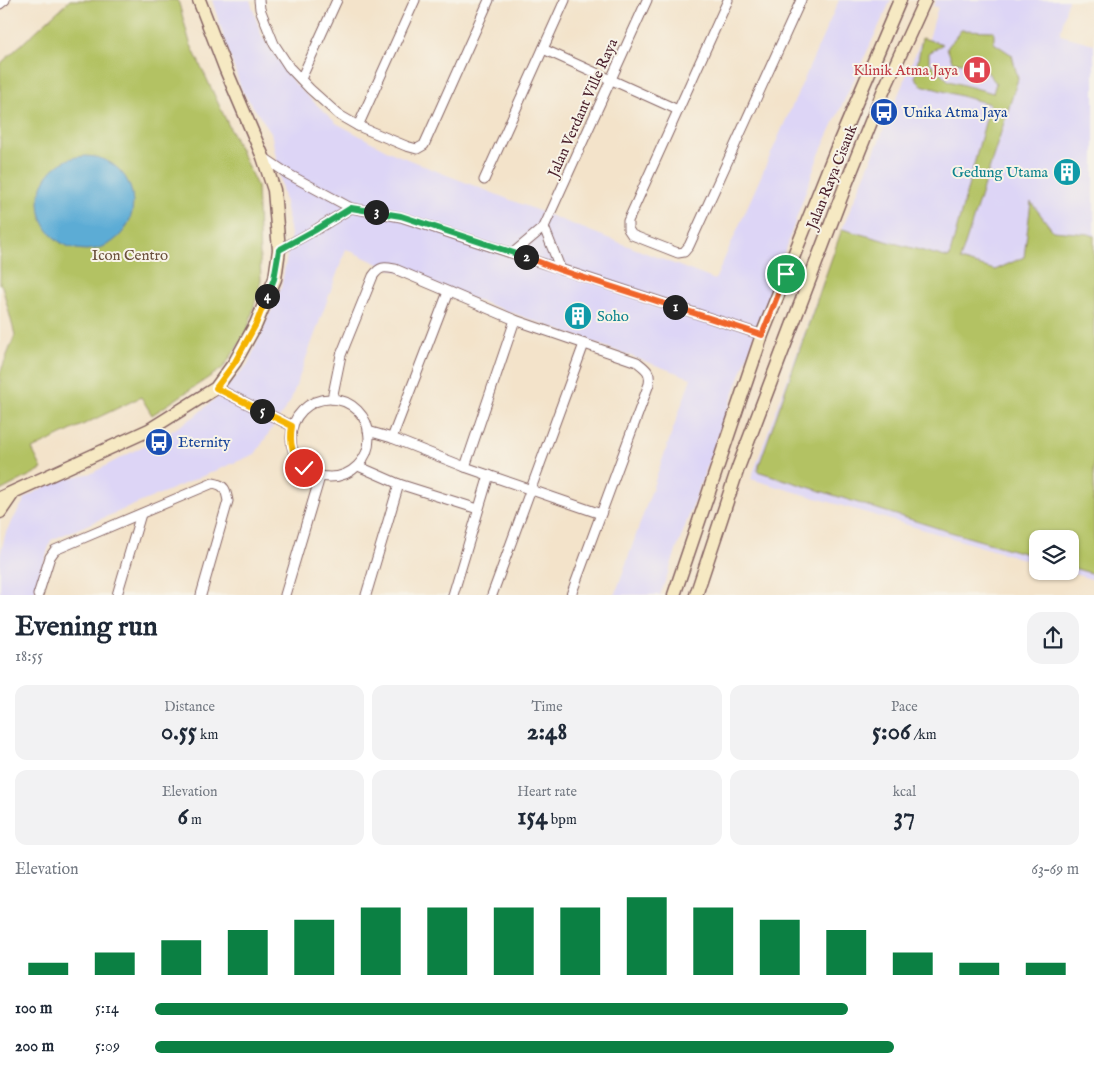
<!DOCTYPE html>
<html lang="en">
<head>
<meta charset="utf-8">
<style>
	body { margin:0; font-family:"IM FELL English",serif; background:#f2f2f3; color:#1f2937; height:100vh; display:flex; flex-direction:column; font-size:19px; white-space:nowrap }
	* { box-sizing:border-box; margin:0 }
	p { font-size:16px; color:#747a83 }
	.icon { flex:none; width:28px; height:28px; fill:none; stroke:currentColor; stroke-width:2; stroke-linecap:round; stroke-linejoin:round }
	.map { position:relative; height:595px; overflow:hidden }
	.sheet { display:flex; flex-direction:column; background:#fff; flex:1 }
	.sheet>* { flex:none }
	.tools { position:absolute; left:1029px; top:530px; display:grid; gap:10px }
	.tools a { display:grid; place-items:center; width:50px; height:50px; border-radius:10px; background:#fff; box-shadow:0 1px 4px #0004; font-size:25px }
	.pin { position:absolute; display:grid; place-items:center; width:42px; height:42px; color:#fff; margin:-21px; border:2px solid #fff; border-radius:50%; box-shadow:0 1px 5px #0007 }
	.km { position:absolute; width:25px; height:25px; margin:-12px; border-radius:50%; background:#222; color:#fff; font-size:14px; line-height:25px; text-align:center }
	.round { display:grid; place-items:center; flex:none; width:52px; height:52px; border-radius:15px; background:#f2f2f3 }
	.head { display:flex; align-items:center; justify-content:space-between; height:85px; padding:0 15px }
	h1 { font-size:28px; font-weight:700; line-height:38px }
	.metrics { display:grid; grid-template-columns:repeat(3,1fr); gap:8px; height:85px; padding:5px 15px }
	.metrics div { display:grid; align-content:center; border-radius:12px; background:#f2f2f3; text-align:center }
	.metrics b { font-size:25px; font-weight:700 }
	.metrics small { font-size:14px; font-weight:400 }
	.metrics p { font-size:14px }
	.chart { height:140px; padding:10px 15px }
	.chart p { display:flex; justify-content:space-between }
	.chart svg { width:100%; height:90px; margin-top:5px; stroke:#0b8043; stroke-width:6 }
	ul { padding:0 15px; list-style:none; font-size:16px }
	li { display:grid; grid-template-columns:80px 60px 1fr; align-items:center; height:38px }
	li i { height:12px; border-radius:6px; background:#0b8043 }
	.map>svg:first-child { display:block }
</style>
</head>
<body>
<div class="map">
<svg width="1094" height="595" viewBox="0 0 1094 595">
	<rect width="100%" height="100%" fill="#f7f3e8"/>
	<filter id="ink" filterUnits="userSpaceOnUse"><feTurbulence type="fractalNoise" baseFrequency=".02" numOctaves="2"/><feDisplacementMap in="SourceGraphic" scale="10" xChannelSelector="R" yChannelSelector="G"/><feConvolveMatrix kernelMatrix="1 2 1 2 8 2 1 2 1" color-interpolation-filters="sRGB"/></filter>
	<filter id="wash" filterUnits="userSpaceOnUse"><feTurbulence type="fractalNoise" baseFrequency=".0096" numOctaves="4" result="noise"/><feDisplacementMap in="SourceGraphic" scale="20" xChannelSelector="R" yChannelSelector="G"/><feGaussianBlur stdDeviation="1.12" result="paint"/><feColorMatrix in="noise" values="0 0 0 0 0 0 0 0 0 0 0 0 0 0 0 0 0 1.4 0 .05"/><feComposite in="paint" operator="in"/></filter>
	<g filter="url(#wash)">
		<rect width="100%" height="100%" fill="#f3e3ca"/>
		<g fill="#ddd5f6">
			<polygon points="212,0 250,0 261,34 294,83 336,123 390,152 444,174 715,280 839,0 891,0 818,157 763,313 660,595 615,595 691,378 383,266 346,249 290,402 255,454 51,540 34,595 0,595 0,555 6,532 26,497 56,481 92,473 170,432 195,416 224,391 248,364 281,288 291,234 271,132 242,91 228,50"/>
			<polygon points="936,0 1068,0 1060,35 1094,44 1094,580 1065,571 1070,571 1070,539 1038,539 1037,563 751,479 842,229 922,38 929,39 938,7 933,6"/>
		</g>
		<g fill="#b3c264" stroke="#7e7048">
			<polygon points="70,0 178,0 190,43 257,186 261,281 247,332 223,368 152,415 141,397 32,449 42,469 0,491 0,373 15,335 2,286 0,284 0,64"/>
			<polygon points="961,30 994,31 994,43 1012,55 1018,79 960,260 995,270 1024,257 1031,202 1053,231 1089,234 1094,236 1094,574 1070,567 1070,539 1038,539 1037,557 947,531 757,471 842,229 949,258 990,104 921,85 915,77 922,38 943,44 929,53 929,62 949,81 993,93 996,83 984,68 952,61 947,48"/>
		</g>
		<circle fill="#5bacd5" stroke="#526680" cx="86" cy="203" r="47"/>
	</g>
	<g filter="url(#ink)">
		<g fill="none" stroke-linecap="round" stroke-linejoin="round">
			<defs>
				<g id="street">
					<polyline points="259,0 260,9 274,44 289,67 310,89 339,115 358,126 406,146 417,149 424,145 429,134 489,0"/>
					<polyline points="728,0 628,221 628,229 632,235 678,253 684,252 689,246 801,0"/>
					<polyline points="0,4 5,0"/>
					<polyline points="543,49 678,110"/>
					<polyline points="301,79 337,0"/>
					<polyline points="358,126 415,0"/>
					<polyline points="263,157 288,174 351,208 401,217 762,335"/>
					<polyline points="484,180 565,0"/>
					<polyline points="544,227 561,270"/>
					<polyline points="279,250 317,229 351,208"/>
					<polyline points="513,253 544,227 647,0"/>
					<polyline points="216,388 292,426"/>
					<circle cx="330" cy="438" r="39"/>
					<path d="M332,399L341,355L373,276C380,266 384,267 395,269L515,320L637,362C646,369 651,372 649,384L571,595"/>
					<polyline points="368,431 392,438 465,467 601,514"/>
					<polyline points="392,438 448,292"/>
					<polyline points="358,466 399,484 478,509"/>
					<polyline points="465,467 515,320"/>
					<path d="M38,595L50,557L55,550L213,483C225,485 226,490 228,501L201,595"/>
					<polyline points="117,595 141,514"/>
					<polyline points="285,595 320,477"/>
					<polyline points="366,595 399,484"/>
					<polyline points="453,595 489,475"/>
					<polyline points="492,595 584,344"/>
				</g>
				<g id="secondary">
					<polyline points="0,498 149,430 216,388 235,362 256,324 275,279 279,250 274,190 263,157 226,70 199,0"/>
					<polyline points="0,512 13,493"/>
					<polyline points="674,595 762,335 836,150 900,0"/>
					<polyline points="696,595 738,468 846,184 883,92 925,0"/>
				</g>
			</defs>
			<use href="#street" stroke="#856463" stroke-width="11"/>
			<use href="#secondary" stroke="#856463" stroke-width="15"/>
			<use href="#street" stroke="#fff" stroke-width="9"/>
			<use href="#secondary" stroke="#f6e9c3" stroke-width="12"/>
		</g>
	</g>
	<g fill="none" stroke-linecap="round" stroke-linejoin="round" filter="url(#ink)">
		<defs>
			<polyline id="split-1" points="675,307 762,335 786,274"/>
			<polyline id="split-2" points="526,257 560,270 675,307"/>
			<polyline id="split-3" points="376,212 401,216 526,257"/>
			<polyline id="split-4" points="267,296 274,279 279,250 317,229 351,208 376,212"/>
			<polyline id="split-5" points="262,411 216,388 235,362 256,324 267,296"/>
			<path id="split-6" d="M262,411L292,426C289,443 292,456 304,468"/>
		</defs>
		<use href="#split-1" stroke="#fff" stroke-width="10"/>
		<use href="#split-2" stroke="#fff" stroke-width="10"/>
		<use href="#split-3" stroke="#fff" stroke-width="10"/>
		<use href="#split-4" stroke="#fff" stroke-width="10"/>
		<use href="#split-5" stroke="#fff" stroke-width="10"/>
		<use href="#split-6" stroke="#fff" stroke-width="10"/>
		<use href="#split-1" stroke="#f0652b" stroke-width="6"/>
		<use href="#split-2" stroke="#f0652b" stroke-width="6"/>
		<use href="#split-3" stroke="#22a559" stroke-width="6"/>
		<use href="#split-4" stroke="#22a559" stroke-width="6"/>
		<use href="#split-5" stroke="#f5b400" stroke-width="6"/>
		<use href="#split-6" stroke="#f5b400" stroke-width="6"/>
	</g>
	<defs>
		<symbol id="hospital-disc" viewBox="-11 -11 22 22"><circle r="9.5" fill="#e0444e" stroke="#f7f3e8"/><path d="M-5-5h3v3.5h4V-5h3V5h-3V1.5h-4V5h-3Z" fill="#fff"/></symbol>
		<symbol id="bus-disc" viewBox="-11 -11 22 22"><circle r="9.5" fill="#1a4fb4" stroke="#f7f3e8"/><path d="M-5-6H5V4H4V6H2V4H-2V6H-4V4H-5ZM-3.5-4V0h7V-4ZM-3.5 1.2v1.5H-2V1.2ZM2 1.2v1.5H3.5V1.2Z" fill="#fff"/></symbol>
		<symbol id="building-disc" viewBox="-11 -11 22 22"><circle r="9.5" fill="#0f9aa8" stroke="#f7f3e8"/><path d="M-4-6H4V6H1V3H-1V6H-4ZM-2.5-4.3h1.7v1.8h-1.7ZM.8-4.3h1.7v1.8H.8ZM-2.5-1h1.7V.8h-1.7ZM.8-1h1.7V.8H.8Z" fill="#fff"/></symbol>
	</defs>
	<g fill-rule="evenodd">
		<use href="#hospital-disc" x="961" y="54" width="32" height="32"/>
		<use href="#bus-disc" x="868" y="96" width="32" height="32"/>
		<use href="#building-disc" x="1051" y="156" width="32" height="32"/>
		<use href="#building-disc" x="562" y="300" width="32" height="32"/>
		<use href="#bus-disc" x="143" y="426" width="32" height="32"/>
	</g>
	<g text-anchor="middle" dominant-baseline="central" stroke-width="4" stroke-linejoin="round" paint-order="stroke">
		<g font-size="15" fill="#be3a42" stroke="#f7f3e8" text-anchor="end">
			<text x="958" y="70">Klinik Atma Jaya</text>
		</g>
		<g font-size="15" fill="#4a1f2b" stroke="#f7f3e8">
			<text transform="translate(583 108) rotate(-66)">Jalan Verdant Ville Raya</text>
			<text transform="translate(832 177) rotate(-68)">Jalan Raya Cisauk</text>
		</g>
		<g font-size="15" fill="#164399" stroke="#f7f3e8" text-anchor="start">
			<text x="903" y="112">Unika Atma Jaya</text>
			<text x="178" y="442">Eternity</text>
		</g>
		<g font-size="15" fill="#0d838f" stroke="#f7f3e8" text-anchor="end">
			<text x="1048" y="172">Gedung Utama</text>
			<text x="597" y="316" text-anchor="start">Soho</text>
		</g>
		<g font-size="15" fill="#6a503c" stroke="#f7f3e8">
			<text x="130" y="255">Icon Centro</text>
		</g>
	</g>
</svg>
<div class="tools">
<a><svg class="icon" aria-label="layers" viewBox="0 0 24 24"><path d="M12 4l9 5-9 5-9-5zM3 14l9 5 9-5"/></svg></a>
</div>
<div class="pin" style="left:786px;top:274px;background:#1e9e55"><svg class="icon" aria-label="arrive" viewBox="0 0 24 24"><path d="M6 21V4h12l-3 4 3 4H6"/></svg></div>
<div class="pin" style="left:304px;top:468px;background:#d93025"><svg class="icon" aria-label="check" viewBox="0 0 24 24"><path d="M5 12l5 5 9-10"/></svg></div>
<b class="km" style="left:675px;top:307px">1</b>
<b class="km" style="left:526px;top:257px">2</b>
<b class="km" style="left:376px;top:212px">3</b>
<b class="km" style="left:267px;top:296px">4</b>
<b class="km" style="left:262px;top:411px">5</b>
</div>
<section class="sheet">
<div class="head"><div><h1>Evening run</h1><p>18:55</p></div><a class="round"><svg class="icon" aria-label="share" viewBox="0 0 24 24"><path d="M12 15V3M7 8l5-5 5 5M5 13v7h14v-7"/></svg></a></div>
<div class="metrics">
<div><p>Distance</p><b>0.55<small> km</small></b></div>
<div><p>Time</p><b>2:48</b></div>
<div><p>Pace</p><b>5:06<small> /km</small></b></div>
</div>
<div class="metrics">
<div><p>Elevation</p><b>6<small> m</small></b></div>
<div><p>Heart rate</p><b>154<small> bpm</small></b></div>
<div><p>kcal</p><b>37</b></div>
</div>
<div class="chart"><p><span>Elevation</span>63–69 m</p>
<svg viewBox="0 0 160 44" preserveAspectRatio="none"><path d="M5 44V38M15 44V33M25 44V27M35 44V22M45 44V17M55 44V11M65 44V11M75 44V11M85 44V11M95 44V6M105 44V11M115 44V17M125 44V22M135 44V33M145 44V38M155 44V38"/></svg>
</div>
<ul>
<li><b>100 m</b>5:14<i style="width:75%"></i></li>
<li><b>200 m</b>5:09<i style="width:80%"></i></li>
</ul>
</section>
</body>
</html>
